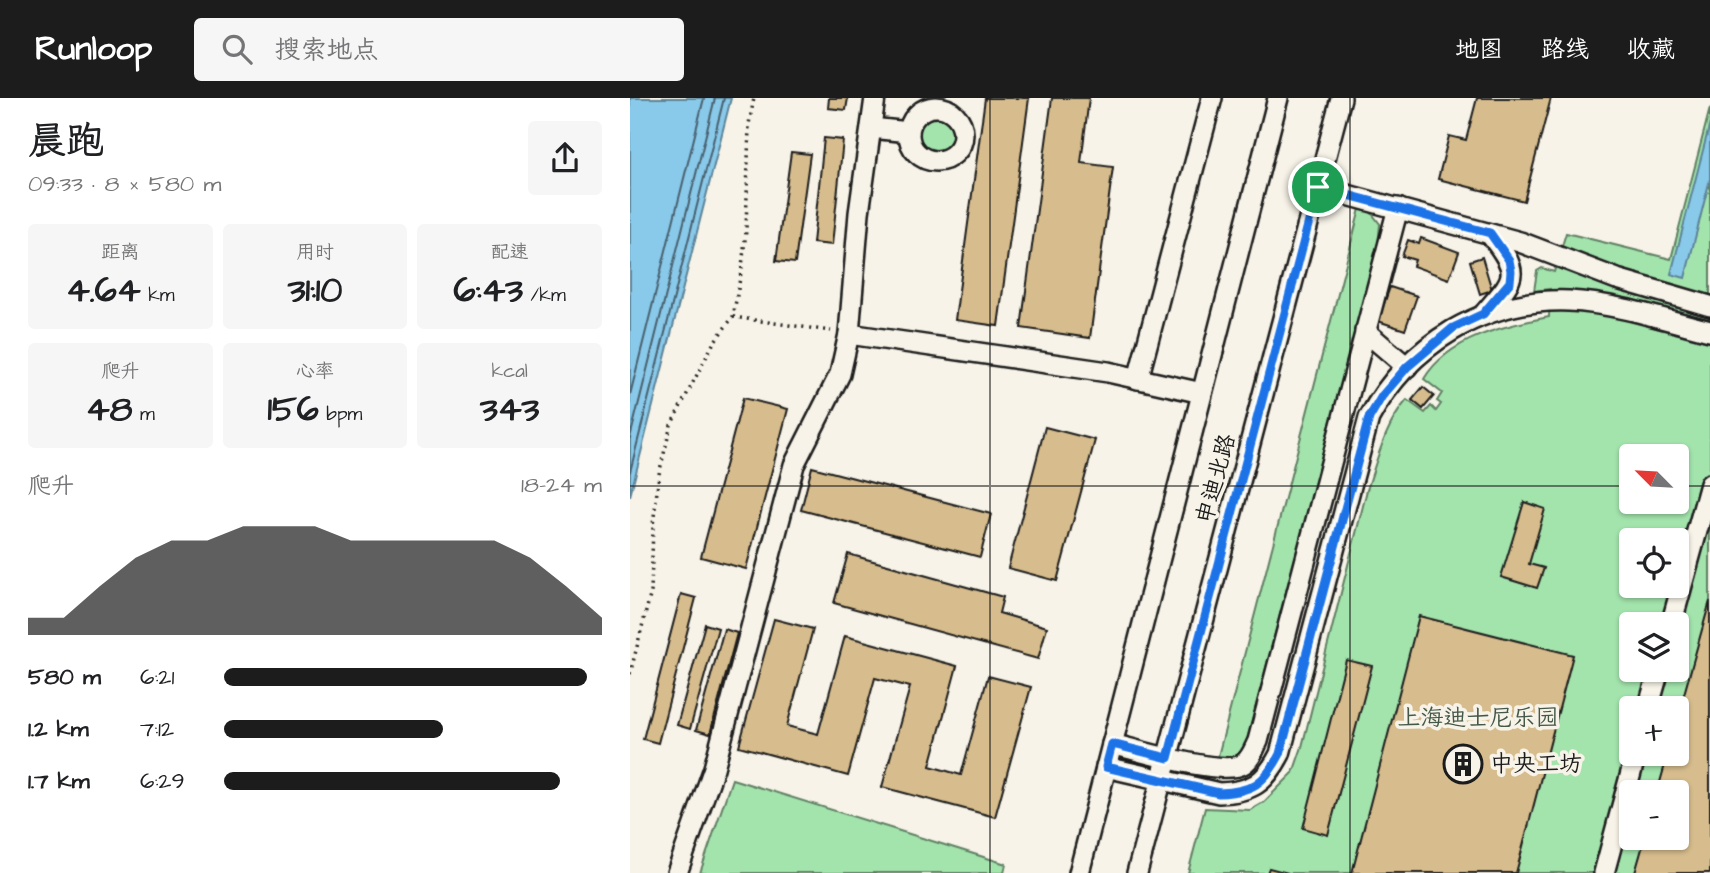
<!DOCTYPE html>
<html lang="zh">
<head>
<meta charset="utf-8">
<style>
	body { margin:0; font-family:"Architects Daughter","LXGW WenKai TC",sans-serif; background:#f6f6f6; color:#202124; height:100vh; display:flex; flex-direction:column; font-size:26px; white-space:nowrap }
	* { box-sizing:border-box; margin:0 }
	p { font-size:23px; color:#757577 }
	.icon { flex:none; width:38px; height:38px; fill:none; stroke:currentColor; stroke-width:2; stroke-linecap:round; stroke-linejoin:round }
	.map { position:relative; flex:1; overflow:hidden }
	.side { display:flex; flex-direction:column; background:#fff; width:630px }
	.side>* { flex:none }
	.needle { width:46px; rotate:294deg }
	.buttons { position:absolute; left:989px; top:346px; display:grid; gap:14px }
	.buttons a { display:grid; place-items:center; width:70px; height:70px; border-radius:7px; background:#fff; box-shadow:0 2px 5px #0004; font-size:35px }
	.pin { position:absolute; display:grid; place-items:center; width:60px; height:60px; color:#fff; margin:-30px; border:4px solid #fff; border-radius:50%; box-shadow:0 2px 7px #0007 }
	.round { display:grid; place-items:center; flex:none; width:74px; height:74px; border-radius:7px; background:#f6f6f6 }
	.overview { display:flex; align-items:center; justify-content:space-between; height:119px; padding:0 28px }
	h1 { font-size:38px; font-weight:800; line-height:52px }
	.metrics { display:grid; grid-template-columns:repeat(3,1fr); gap:10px; height:119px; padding:7px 28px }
	.metrics div { display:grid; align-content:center; border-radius:7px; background:#f6f6f6; text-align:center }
	.metrics b { font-size:35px; font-weight:800 }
	.metrics small { font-size:19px; font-weight:400 }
	.metrics p { font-size:19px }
	.chart { height:196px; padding:14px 28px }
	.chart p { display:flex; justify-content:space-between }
	.chart svg { width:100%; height:126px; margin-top:7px; fill:#1c1c1c; opacity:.7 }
	ul { padding:0 28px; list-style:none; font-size:23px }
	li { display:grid; grid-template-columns:112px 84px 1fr; align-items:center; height:52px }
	li i { height:18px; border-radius:9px; background:#1c1c1c }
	header { display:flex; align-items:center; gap:42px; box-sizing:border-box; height:98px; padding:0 35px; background:#1c1c1c; color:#fff }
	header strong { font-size:33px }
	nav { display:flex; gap:38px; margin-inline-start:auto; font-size:24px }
	.search { width:490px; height:63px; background:#f6f6f6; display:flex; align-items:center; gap:18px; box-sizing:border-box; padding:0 24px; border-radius:7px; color:#757577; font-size:26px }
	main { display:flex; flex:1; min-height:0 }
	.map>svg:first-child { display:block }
</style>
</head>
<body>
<header>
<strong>Runloop</strong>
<div class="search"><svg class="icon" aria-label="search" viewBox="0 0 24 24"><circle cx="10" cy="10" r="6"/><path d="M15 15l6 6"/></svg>搜索地点</div>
<nav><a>地图</a><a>路线</a><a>收藏</a></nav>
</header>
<main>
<section class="side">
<div class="overview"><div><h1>晨跑</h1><p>09:33 · 8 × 580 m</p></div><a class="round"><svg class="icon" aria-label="share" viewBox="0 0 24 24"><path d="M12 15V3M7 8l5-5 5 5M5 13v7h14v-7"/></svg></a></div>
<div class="metrics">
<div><p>距离</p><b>4.64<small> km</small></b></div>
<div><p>用时</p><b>31:10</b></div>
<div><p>配速</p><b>6:43<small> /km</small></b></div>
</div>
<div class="metrics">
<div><p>爬升</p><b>48<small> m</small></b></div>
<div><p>心率</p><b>156<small> bpm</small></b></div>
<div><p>kcal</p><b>343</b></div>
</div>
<div class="chart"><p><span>爬升</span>18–24 m</p>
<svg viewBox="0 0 160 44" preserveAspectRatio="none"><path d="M0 44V38L10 38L20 27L30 17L40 11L50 11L60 6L70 6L80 6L90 11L100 11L110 11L120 11L130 11L140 17L150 27L160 38V44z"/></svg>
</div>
<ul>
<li><b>580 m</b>6:21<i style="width:96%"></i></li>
<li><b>1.2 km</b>7:12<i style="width:58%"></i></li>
<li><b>1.7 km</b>6:29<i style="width:89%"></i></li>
</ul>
</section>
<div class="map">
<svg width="1080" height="775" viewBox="0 0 1080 775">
	<rect width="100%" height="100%" fill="#f7f3e8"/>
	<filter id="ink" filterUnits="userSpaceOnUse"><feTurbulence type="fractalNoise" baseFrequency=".0143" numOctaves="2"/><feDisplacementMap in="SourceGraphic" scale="14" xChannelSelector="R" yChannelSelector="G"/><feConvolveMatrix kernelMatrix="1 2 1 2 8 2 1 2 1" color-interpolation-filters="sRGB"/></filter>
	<g filter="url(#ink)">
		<g fill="#a3e4ad" stroke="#608064" stroke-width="2" fill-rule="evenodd">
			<path d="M1080,10V775H558L575,710L620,712L634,704L663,675L672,649L737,392C747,362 755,327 777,302L795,315L801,308L806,313L811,306L807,303L812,295L794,281C818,240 876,227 919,219L920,191L904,193L907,173L912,170L924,174L936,135L1041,161ZM1001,359H1046V404H1001ZM1001,443H1046V488H1001ZM1001,527H1046V572H1001ZM1001,611H1046V656H1001ZM1001,695H1046V740H1001Z"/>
			<circle cx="307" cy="35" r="20"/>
			<polygon points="730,111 740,113 750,126 748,148 615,649 604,660 587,662"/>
			<polygon points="102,681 376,766 374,775 70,775"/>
		</g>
		<g fill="#89c9ea" stroke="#5d8498" stroke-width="2">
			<polygon points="0,0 101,0 0,398"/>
			<polygon points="1080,25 1080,81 1055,180 1041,176"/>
		</g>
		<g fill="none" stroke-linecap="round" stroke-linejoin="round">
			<g stroke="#48616e" stroke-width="2">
				<polyline points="0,297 74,0"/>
				<polyline points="0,340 85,0"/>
				<polyline points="0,374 94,0"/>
			</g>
		</g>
		<g fill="#d7bd8d" stroke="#1c1c1c" stroke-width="2">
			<polygon points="199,0 218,0 216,12 198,10"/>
			<polygon points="355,0 399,0 368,228 325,222"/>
			<polygon points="422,0 459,0 451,65 483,69 460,240 391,230"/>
			<polygon points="847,0 921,0 894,103 808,81 819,38 836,42"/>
			<polygon points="194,40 213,42 202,147 183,145"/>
			<polygon points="161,54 180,56 165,165 146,163"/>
			<polygon points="791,140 829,154 819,181 783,168 785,162 772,158 778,142 789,146"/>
			<polygon points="852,159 862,192 850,196 840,163"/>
			<polygon points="760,189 787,198 775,232 748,223"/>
			<polygon points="793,289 804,298 793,311 782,302"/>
			<polygon points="113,300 158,311 116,471 71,459"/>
			<polygon points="415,329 465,342 427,483 378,470"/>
			<polygon points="182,369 361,416 350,459 171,412"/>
			<polygon points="894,404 915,411 899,466 914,470 907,490 871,479"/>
			<polygon points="218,456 373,499 369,515 417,529 408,561 204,505"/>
			<polygon points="51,496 66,500 28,645 13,641"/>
			<polygon points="1080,503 1080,775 1005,775 1015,740 1046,740 1046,695 1027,695 1038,656 1046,656 1046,625"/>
			<polygon points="789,518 943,557 886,775 722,775"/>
			<polygon points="144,521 183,531 157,628 188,636 215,538 327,568 300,668 331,677 358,578 401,589 365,719 252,689 280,589 245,580 218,678 109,648"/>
			<polygon points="75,526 88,530 60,631 47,627"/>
			<polygon points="94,531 107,535 80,636 66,632"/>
			<polygon points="716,562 742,568 698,737 673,730"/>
			<polygon points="639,770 658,775 637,775"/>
		</g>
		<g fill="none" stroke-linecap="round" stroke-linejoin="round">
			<defs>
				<g id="minor">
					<circle cx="306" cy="36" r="27"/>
					<polyline points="241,30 279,34"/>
					<polyline points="688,89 890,144 987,181 1080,208"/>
					<path d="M853,217C886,178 892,178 860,136"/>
					<polyline points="735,233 777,269"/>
					<polyline points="219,236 478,274 572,295"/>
					<polyline points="508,281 582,0"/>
					<polyline points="1041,527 1080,386"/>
					<polyline points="1018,611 1029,572"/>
					<path d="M482,646C507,652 593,679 613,666C621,661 624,651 628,643L768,110"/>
					<path d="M476,669L589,695C622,694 635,685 650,656L739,320C779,246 854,200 939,203C985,205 1036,222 1080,233"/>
					<polyline points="47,775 84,670 164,367 210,276 219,236 229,115 245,0"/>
					<polyline points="449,775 648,0"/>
					<polyline points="507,775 711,0"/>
					<polyline points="974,775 1006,656"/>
				</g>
			</defs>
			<use href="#minor" stroke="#1c1c1c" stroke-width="24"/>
			<g stroke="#1c1c1c" stroke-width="3.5" stroke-dasharray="2 5" stroke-linecap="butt">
				<polyline points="103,219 201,233"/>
				<polyline points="0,576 21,494 23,427 29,376 41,327 84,244 103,219 112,169 116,133 119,26 124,0"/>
			</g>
			<use href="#minor" stroke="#f7f3e8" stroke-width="19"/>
		</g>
	</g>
	<g fill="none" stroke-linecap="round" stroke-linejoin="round" filter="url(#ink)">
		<defs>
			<path id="route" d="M688,89L860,135L879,162L881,173L880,184L853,216L823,230L777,269L752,298L739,320L650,656C635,685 622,694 589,695L476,669L482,646L538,660Z"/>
		</defs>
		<use href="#route" stroke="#fff" stroke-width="14"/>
		<use href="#route" stroke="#1a73e8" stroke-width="9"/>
	</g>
	<path fill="none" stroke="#1c1c1c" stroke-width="2" stroke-opacity="0.55" d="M360,0V775M720,0V775M0,388H1001M1046,388H1080"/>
	<defs>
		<symbol id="building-ring" viewBox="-11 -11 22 22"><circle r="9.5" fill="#f7f3e8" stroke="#1c1c1c" stroke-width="1.5"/><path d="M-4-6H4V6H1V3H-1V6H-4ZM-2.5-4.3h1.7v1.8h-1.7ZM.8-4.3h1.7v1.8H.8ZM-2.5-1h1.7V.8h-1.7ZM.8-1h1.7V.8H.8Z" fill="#1c1c1c"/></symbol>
	</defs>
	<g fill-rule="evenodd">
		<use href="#building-ring" x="811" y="644" width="44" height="44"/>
	</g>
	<g text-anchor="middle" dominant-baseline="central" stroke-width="7" stroke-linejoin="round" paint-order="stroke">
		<g font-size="23" fill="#1c1c1c" stroke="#f7f3e8">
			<text transform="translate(586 381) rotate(-75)">申迪北路</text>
		</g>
		<g font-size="23" fill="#445848" stroke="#f7f3e8">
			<text x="848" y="620">上海迪士尼乐园</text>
		</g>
		<g font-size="23" fill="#1c1c1c" stroke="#f7f3e8" text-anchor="start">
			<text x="860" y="666">中央工坊</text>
		</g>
	</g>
</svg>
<div class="buttons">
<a><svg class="needle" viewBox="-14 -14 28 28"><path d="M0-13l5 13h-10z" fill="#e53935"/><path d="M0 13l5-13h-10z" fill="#757577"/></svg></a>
<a><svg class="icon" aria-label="locate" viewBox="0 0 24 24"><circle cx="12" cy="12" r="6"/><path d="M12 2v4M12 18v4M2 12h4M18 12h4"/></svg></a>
<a><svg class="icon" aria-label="layers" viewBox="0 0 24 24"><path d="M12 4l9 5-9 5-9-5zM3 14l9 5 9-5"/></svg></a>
<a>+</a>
<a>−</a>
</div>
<div class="pin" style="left:688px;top:89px;background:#1e9e55"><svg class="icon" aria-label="arrive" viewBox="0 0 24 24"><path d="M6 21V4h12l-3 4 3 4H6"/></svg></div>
</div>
</main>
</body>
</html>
